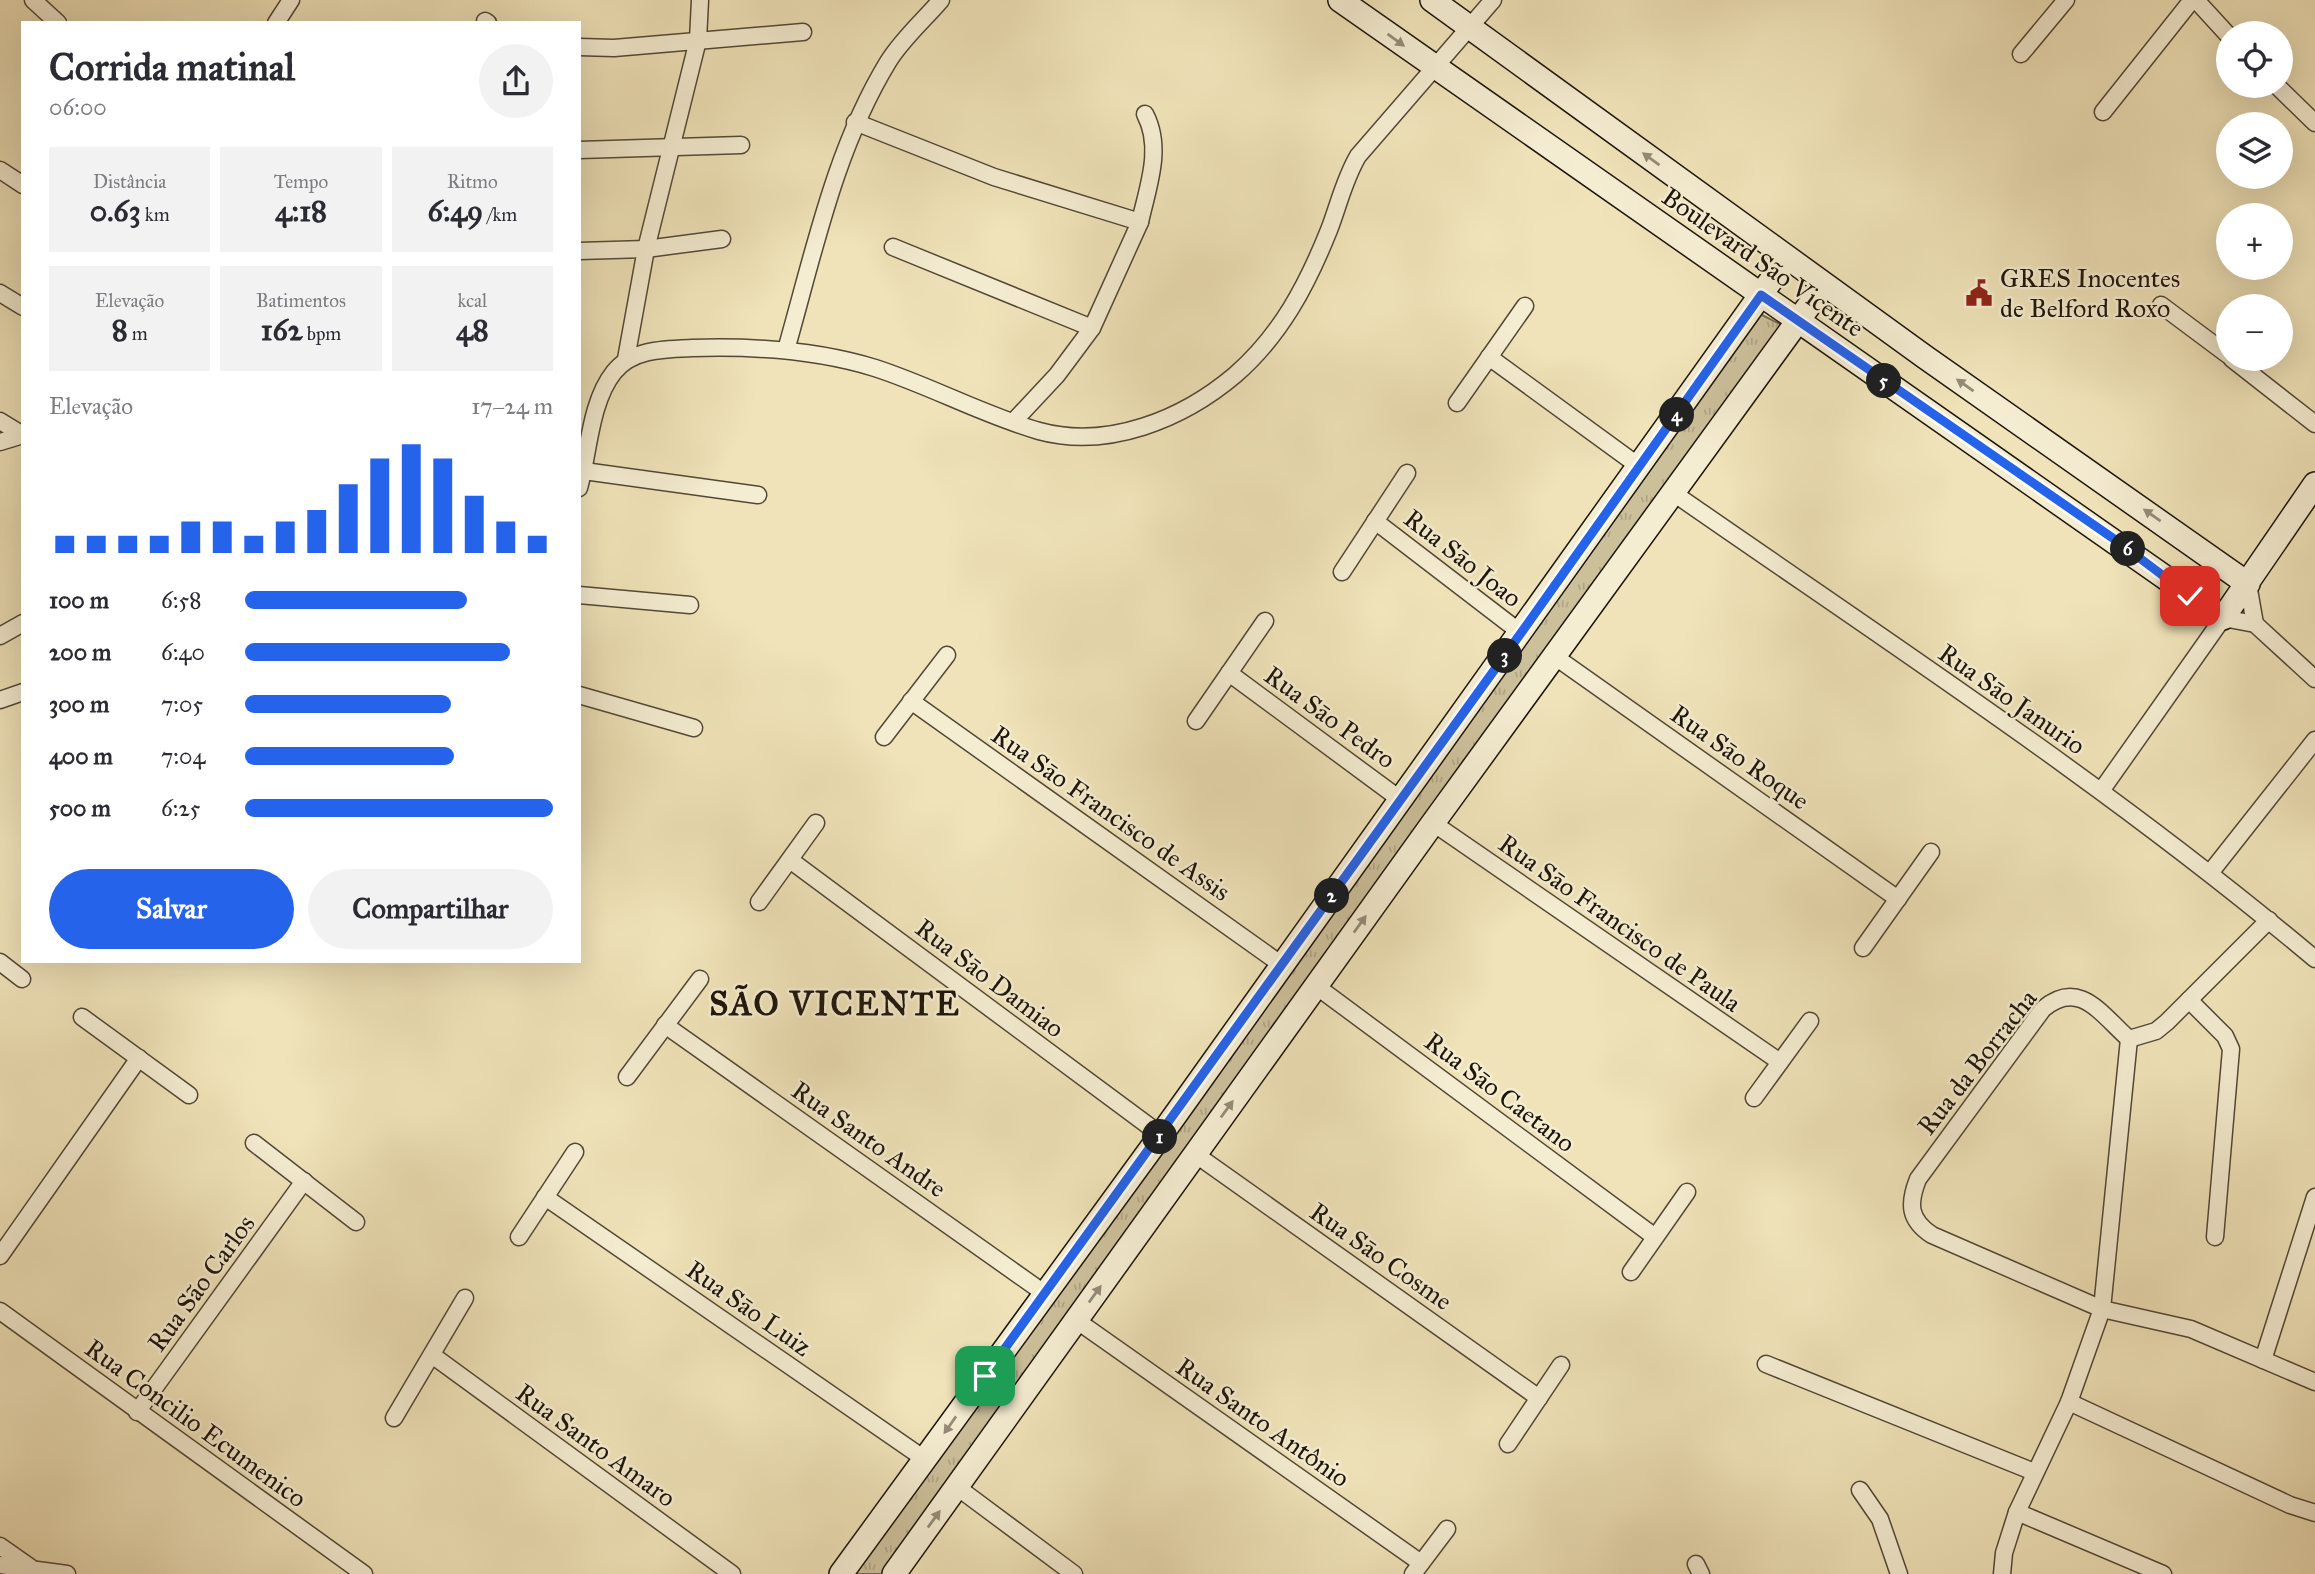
<!DOCTYPE html>
<html lang="pt">
<head>
<meta charset="utf-8">
<style>
	body { margin:0; font-family:"IM FELL Great Primer",serif; background:#f2f2f3; color:#2b2b33; height:100vh; display:flex; flex-direction:column; font-size:26px; white-space:nowrap }
	* { box-sizing:border-box; margin:0 }
	p { font-size:23px; color:#7c7c81 }
	.icon { flex:none; width:38px; height:38px; fill:none; stroke:currentColor; stroke-width:2; stroke-linecap:round; stroke-linejoin:round }
	.map { position:relative; flex:1; overflow:hidden }
	.side { position:absolute; left:21px; top:21px; width:560px; height:942px; display:flex; flex-direction:column; background:#fff; border-radius:0px; box-shadow:0 7px 28px #0002 }
	.side>* { flex:none }
	.controls { position:absolute; left:2216px; top:21px; display:grid; gap:14px }
	.controls a { display:grid; place-items:center; width:77px; height:77px; border-radius:50%; background:#fff; box-shadow:0 7px 28px #0002; font-size:35px }
	.pin { position:absolute; display:grid; place-items:center; width:60px; height:60px; color:#fff; margin:-30px; border-radius:14px; box-shadow:0 4px 10px #0006 }
	.km { position:absolute; width:35px; height:35px; margin:-18px; border-radius:50%; background:#222; color:#fff; font-size:19px; line-height:35px; text-align:center }
	.round { display:grid; place-items:center; flex:none; width:74px; height:74px; border-radius:37px; background:#f2f2f3 }
	.head { display:flex; align-items:center; justify-content:space-between; height:119px; padding:0 28px }
	h1 { font-size:38px; font-weight:800; line-height:52px }
	.metrics { display:grid; grid-template-columns:repeat(3,1fr); gap:10px; height:119px; padding:7px 28px }
	.metrics div { display:grid; align-content:center; border-radius:0px; background:#f2f2f3; text-align:center }
	.metrics b { font-size:30px; font-weight:800 }
	.metrics small { font-size:19px; font-weight:400 }
	.metrics p { font-size:19px }
	.chart { height:196px; padding:14px 28px }
	.chart p { display:flex; justify-content:space-between }
	.chart svg { width:100%; height:126px; margin-top:7px; stroke:#2563eb; stroke-width:6 }
	.action { display:flex; gap:14px; margin-top:auto; padding:14px 28px }
	.action a { flex:1; height:80px; border-radius:42px; background:#2563eb; color:#fff; font-size:28px; font-weight:800; line-height:80px; text-align:center }
	.action a+a { background:#f2f2f3; color:#2b2b33 }
	ul { padding:0 28px; list-style:none; font-size:23px }
	li { display:grid; grid-template-columns:112px 84px 1fr; align-items:center; height:52px }
	li i { height:18px; border-radius:9px; background:#2563eb }
	.map>svg:first-child { display:block }
</style>
</head>
<body>
<div class="map">
<svg width="2315" height="1574" viewBox="0 0 2315 1574">
	<defs>
		<pattern id="grass-tufts" width="24" height="20" patternUnits="userSpaceOnUse" patternTransform="scale(1.75)"><rect width="24" height="20" fill="#ccc09b"/><path d="M3 7l-1-3M5 7V3M7 7l1-3M15 17l-1-3M17 17v-4M19 17l1-3" fill="none" stroke="#afa484"/></pattern>
	</defs>
	<rect width="100%" height="100%" fill="#f0e3b9"/>
	<filter id="stains"><feTurbulence type="fractalNoise" baseFrequency=".00286" numOctaves="4"/><feColorMatrix values="0 0 0 0 .2 0 0 0 0 .09 0 0 0 0 .02 0 0 0 .5 -.17"/></filter>
	<radialGradient id="worn" r=".72"><stop offset=".6" stop-color="#630" stop-opacity="0"/><stop offset="1" stop-color="#630" stop-opacity=".3"/></radialGradient>
	<polygon fill="url(#grass-tufts)" stroke="#746a52" stroke-width="2" points="1756,312 1782,325 889,1574 844,1574"/>
	<g fill="none" stroke-linecap="round" stroke-linejoin="round">
		<defs>
			<g id="street">
				<polyline points="33,0 58,23"/>
				<polyline points="2196,0 2228,35"/>
				<polyline points="485,21 488,23"/>
				<polyline points="276,23 291,0"/>
				<polyline points="579,47 614,48 803,32"/>
				<polyline points="2021,54 2066,0"/>
				<polyline points="2277,86 2315,123"/>
				<polyline points="2103,112 2192,0"/>
				<polyline points="855,122 994,177 1140,222 1092,328 1057,375 1014,421"/>
				<polyline points="579,150 741,145"/>
				<polyline points="0,170 23,185"/>
				<path d="M1140,222C1148,186 1163,148 1145,114"/>
				<polyline points="893,247 1092,328"/>
				<polyline points="579,251 646,249 722,239"/>
				<polyline points="0,293 23,307"/>
				<polyline points="2161,305 2228,355"/>
				<path d="M786,350C814,252 835,149 888,62C902,39 924,20 941,0"/>
				<polyline points="1489,357 1640,467"/>
				<polyline points="626,359 646,249 698,40 700,0"/>
				<polyline points="2232,359 2315,424"/>
				<polyline points="1457,403 1525,306"/>
				<polyline points="0,421 23,435"/>
				<polyline points="0,442 23,435"/>
				<polyline points="584,471 758,495"/>
				<path d="M579,488C589,452 590,402 614,372C632,349 664,349 692,348C753,346 817,350 875,368C931,386 983,415 1039,431C1108,450 1183,419 1235,375C1281,335 1307,285 1329,230C1339,204 1344,180 1358,156L1493,0"/>
				<path d="M1672,492C1889,643 2112,788 2315,959"/>
				<polyline points="1375,521 1521,633"/>
				<polyline points="1342,572 1407,473"/>
				<polyline points="2248,584 2255,624"/>
				<polyline points="579,595 690,605"/>
				<polyline points="0,636 23,623"/>
				<polyline points="1554,656 1898,899"/>
				<polyline points="1229,673 1401,800"/>
				<polyline points="579,695 694,728"/>
				<polyline points="0,700 23,692"/>
				<polyline points="911,701 1282,965"/>
				<polyline points="1196,721 1265,621"/>
				<polyline points="884,737 947,655"/>
				<polyline points="2101,791 2223,618 2255,624 2315,679"/>
				<polyline points="1433,823 1780,1062"/>
				<polyline points="790,860 1161,1135"/>
				<polyline points="2210,873 2315,740"/>
				<polyline points="759,902 816,823"/>
				<polyline points="1863,948 1931,852"/>
				<polyline points="0,962 22,979"/>
				<polyline points="1316,986 1655,1237"/>
				<polyline points="2189,1000 2225,1036 2231,1049 2215,1237"/>
				<polyline points="82,1017 189,1095"/>
				<polyline points="665,1025 1044,1293"/>
				<path d="M2129,1039C2101,1014 2079,978 2043,1009L1918,1179C1908,1204 1909,1220 1932,1235L2102,1309L2191,1329L2315,1382"/>
				<polyline points="2129,1039 2156,1031 2167,1022 2269,920"/>
				<polyline points="627,1077 700,979"/>
				<polyline points="1754,1098 1810,1021"/>
				<polyline points="254,1143 356,1222"/>
				<polyline points="1195,1154 1539,1398"/>
				<polyline points="545,1197 926,1460"/>
				<polyline points="519,1237 575,1152"/>
				<polyline points="0,1256 139,1058"/>
				<polyline points="1631,1272 1687,1192"/>
				<polyline points="0,1311 364,1574"/>
				<polyline points="1076,1320 1421,1563"/>
				<polyline points="432,1355 732,1574"/>
				<polyline points="2263,1360 2315,1197"/>
				<polyline points="1766,1364 2034,1472"/>
				<polyline points="2069,1402 2290,1505 2315,1513"/>
				<polyline points="137,1412 304,1181"/>
				<polyline points="394,1418 465,1298"/>
				<polyline points="1508,1444 1561,1365"/>
				<polyline points="957,1487 1074,1574"/>
				<polyline points="1860,1490 1880,1519 1899,1574"/>
				<polyline points="2017,1512 2163,1574"/>
				<polyline points="0,1546 30,1567"/>
				<polyline points="1696,1564 1701,1574"/>
				<polyline points="0,1565 67,1574"/>
				<polyline points="1413,1574 1447,1529"/>
				<polyline points="2002,1574 2004,1553 2017,1512 2069,1402 2102,1309 2129,1039"/>
			</g>
			<g id="secondary">
				<polyline points="1340,0 2223,618 2315,484"/>
				<polyline points="1432,0 1925,357 2248,584"/>
				<polyline points="841,1574 1161,1135 1787,258"/>
				<polyline points="894,1574 1433,823 1824,285"/>
			</g>
		</defs>
		<use href="#street" stroke="#524836" stroke-width="19"/>
		<use href="#secondary" stroke="#1d150a" stroke-width="26"/>
		<use href="#street" stroke="#f5edd2" stroke-width="16"/>
		<use href="#secondary" stroke="#f5edd2" stroke-width="23"/>
	</g>
	<defs><path id="oneway-solid" d="M-6-.8H1V-3.2L6.5 0L1 3.2V.8H-6Z" transform="scale(1.75)"/></defs>
	<g fill="#948c78">
		<use href="#oneway-solid" transform="translate(1396 40) rotate(36)"/>
		<use href="#oneway-solid" transform="translate(1651 159) rotate(-144)"/>
		<use href="#oneway-solid" transform="translate(1965 385) rotate(-145)"/>
		<use href="#oneway-solid" transform="translate(2152 515) rotate(-145)"/>
		<use href="#oneway-solid" transform="translate(1360 924) rotate(-54)"/>
		<use href="#oneway-solid" transform="translate(1227 1109) rotate(-54)"/>
		<use href="#oneway-solid" transform="translate(1095 1294) rotate(-54)"/>
		<use href="#oneway-solid" transform="translate(950 1425) rotate(125)"/>
		<use href="#oneway-solid" transform="translate(934 1519) rotate(-54)"/>
	</g>
	<g fill="none" stroke-linecap="round" stroke-linejoin="round">
		<defs>
			<polyline id="route" points="985,1376 1521,633 1761,295 2117,541 2190,596"/>
		</defs>
		<use href="#route" stroke="#fff" stroke-width="14"/>
		<use href="#route" stroke="#2563eb" stroke-width="9"/>
	</g>
	<defs>
		<symbol id="civic-bare" viewBox="-9 -9 18 18"><path d="M-.6-6.5H3V-4.5H.6V-3L4-1V1h2V6H-6V1h2V-1L-.6-3ZM-1.2 2.5V6h2.4V2.5Z" fill="#8f2418" stroke="#f5edd2" stroke-width="2.5" paint-order="stroke"/></symbol>
	</defs>
	<g fill-rule="evenodd">
		<use href="#civic-bare" x="1960" y="274" width="38" height="38"/>
	</g>
	<g text-anchor="middle" dominant-baseline="central" stroke-width="5" stroke-linejoin="round" paint-order="stroke">
		<g font-size="26" fill="#1d150a" stroke="#f5edd2">
			<text transform="translate(1763 262) rotate(35)">Boulevard São Vicente</text>
			<text transform="translate(1463 558) rotate(38)">Rua Sāo Joao</text>
			<text transform="translate(2012 699) rotate(35)">Rua Sāo Janurio</text>
			<text transform="translate(1330 717) rotate(36)">Rua Sāo Pedro</text>
			<text transform="translate(1740 757) rotate(35)">Rua Sāo Roque</text>
			<text transform="translate(1111 813) rotate(35)">Rua Sāo Francisco de Assis</text>
			<text transform="translate(1620 923) rotate(35)">Rua Sāo Francisco de Paula</text>
			<text transform="translate(990 978) rotate(37)">Rua Sāo Damiao</text>
			<text transform="translate(1977 1062) rotate(-52)">Rua da Borracha</text>
			<text transform="translate(1500 1092) rotate(37)">Rua Sāo Caetano</text>
			<text transform="translate(869 1139) rotate(35)">Rua Santo Andre</text>
			<text transform="translate(1381 1256) rotate(35)">Rua Sāo Cosme</text>
			<text transform="translate(201 1283) rotate(-54)">Rua São Carlos</text>
			<text transform="translate(749 1308) rotate(35)">Rua Sāo Luiz</text>
			<text transform="translate(1263 1422) rotate(35)">Rua Santo Antônio</text>
			<text transform="translate(196 1423) rotate(36)">Rua Concilio Ecumenico</text>
			<text transform="translate(596 1445) rotate(36)">Rua Santo Amaro</text>
		</g>
		<g font-size="26" fill="#1d150a" stroke="#f5edd2" text-anchor="start">
			<text x="2000" y="278">GRES Inocentes<tspan x="2000" dy="30">de Belford Roxo</tspan></text>
		</g>
		<g font-size="33" font-weight="bold" letter-spacing="2" fill="#1d150a" stroke="#f5edd2">
			<text x="835" y="1004">SÃO VICENTE</text>
		</g>
	</g>
	<rect width="100%" height="100%" filter="url(#stains)"/>
	<rect width="100%" height="100%" fill="url(#worn)"/>
</svg>
<div class="controls">
<a><svg class="icon" aria-label="locate" viewBox="0 0 24 24"><circle cx="12" cy="12" r="6"/><path d="M12 2v4M12 18v4M2 12h4M18 12h4"/></svg></a>
<a><svg class="icon" aria-label="layers" viewBox="0 0 24 24"><path d="M12 4l9 5-9 5-9-5zM3 14l9 5 9-5"/></svg></a>
<a>+</a>
<a>−</a>
</div>
<div class="pin" style="left:985px;top:1376px;background:#1e9e55"><svg class="icon" aria-label="arrive" viewBox="0 0 24 24"><path d="M6 21V4h12l-3 4 3 4H6"/></svg></div>
<div class="pin" style="left:2190px;top:596px;background:#d93025"><svg class="icon" aria-label="check" viewBox="0 0 24 24"><path d="M5 12l5 5 9-10"/></svg></div>
<b class="km" style="left:1160px;top:1137px">1</b>
<b class="km" style="left:1332px;top:896px">2</b>
<b class="km" style="left:1505px;top:656px">3</b>
<b class="km" style="left:1677px;top:415px">4</b>
<b class="km" style="left:1884px;top:381px">5</b>
<b class="km" style="left:2128px;top:549px">6</b>
<section class="side">
<div class="head"><div><h1>Corrida matinal</h1><p>06:00</p></div><a class="round"><svg class="icon" aria-label="share" viewBox="0 0 24 24"><path d="M12 15V3M7 8l5-5 5 5M5 13v7h14v-7"/></svg></a></div>
<div class="metrics">
<div><p>Distância</p><b>0.63<small> km</small></b></div>
<div><p>Tempo</p><b>4:18</b></div>
<div><p>Ritmo</p><b>6:49<small> /km</small></b></div>
</div>
<div class="metrics">
<div><p>Elevação</p><b>8<small> m</small></b></div>
<div><p>Batimentos</p><b>162<small> bpm</small></b></div>
<div><p>kcal</p><b>48</b></div>
</div>
<div class="chart"><p><span>Elevação</span>17–24 m</p>
<svg viewBox="0 0 160 44" preserveAspectRatio="none"><path d="M5 44V38M15 44V38M25 44V38M35 44V38M45 44V33M55 44V33M65 44V38M75 44V33M85 44V29M95 44V20M105 44V11M115 44V6M125 44V11M135 44V24M145 44V33M155 44V38"/></svg>
</div>
<ul>
<li><b>100 m</b>6:58<i style="width:72%"></i></li>
<li><b>200 m</b>6:40<i style="width:86%"></i></li>
<li><b>300 m</b>7:05<i style="width:67%"></i></li>
<li><b>400 m</b>7:04<i style="width:68%"></i></li>
<li><b>500 m</b>6:25<i style="width:100%"></i></li>
</ul>
<div class="action"><a>Salvar</a><a>Compartilhar</a></div>
</section>
</div>
</body>
</html>
